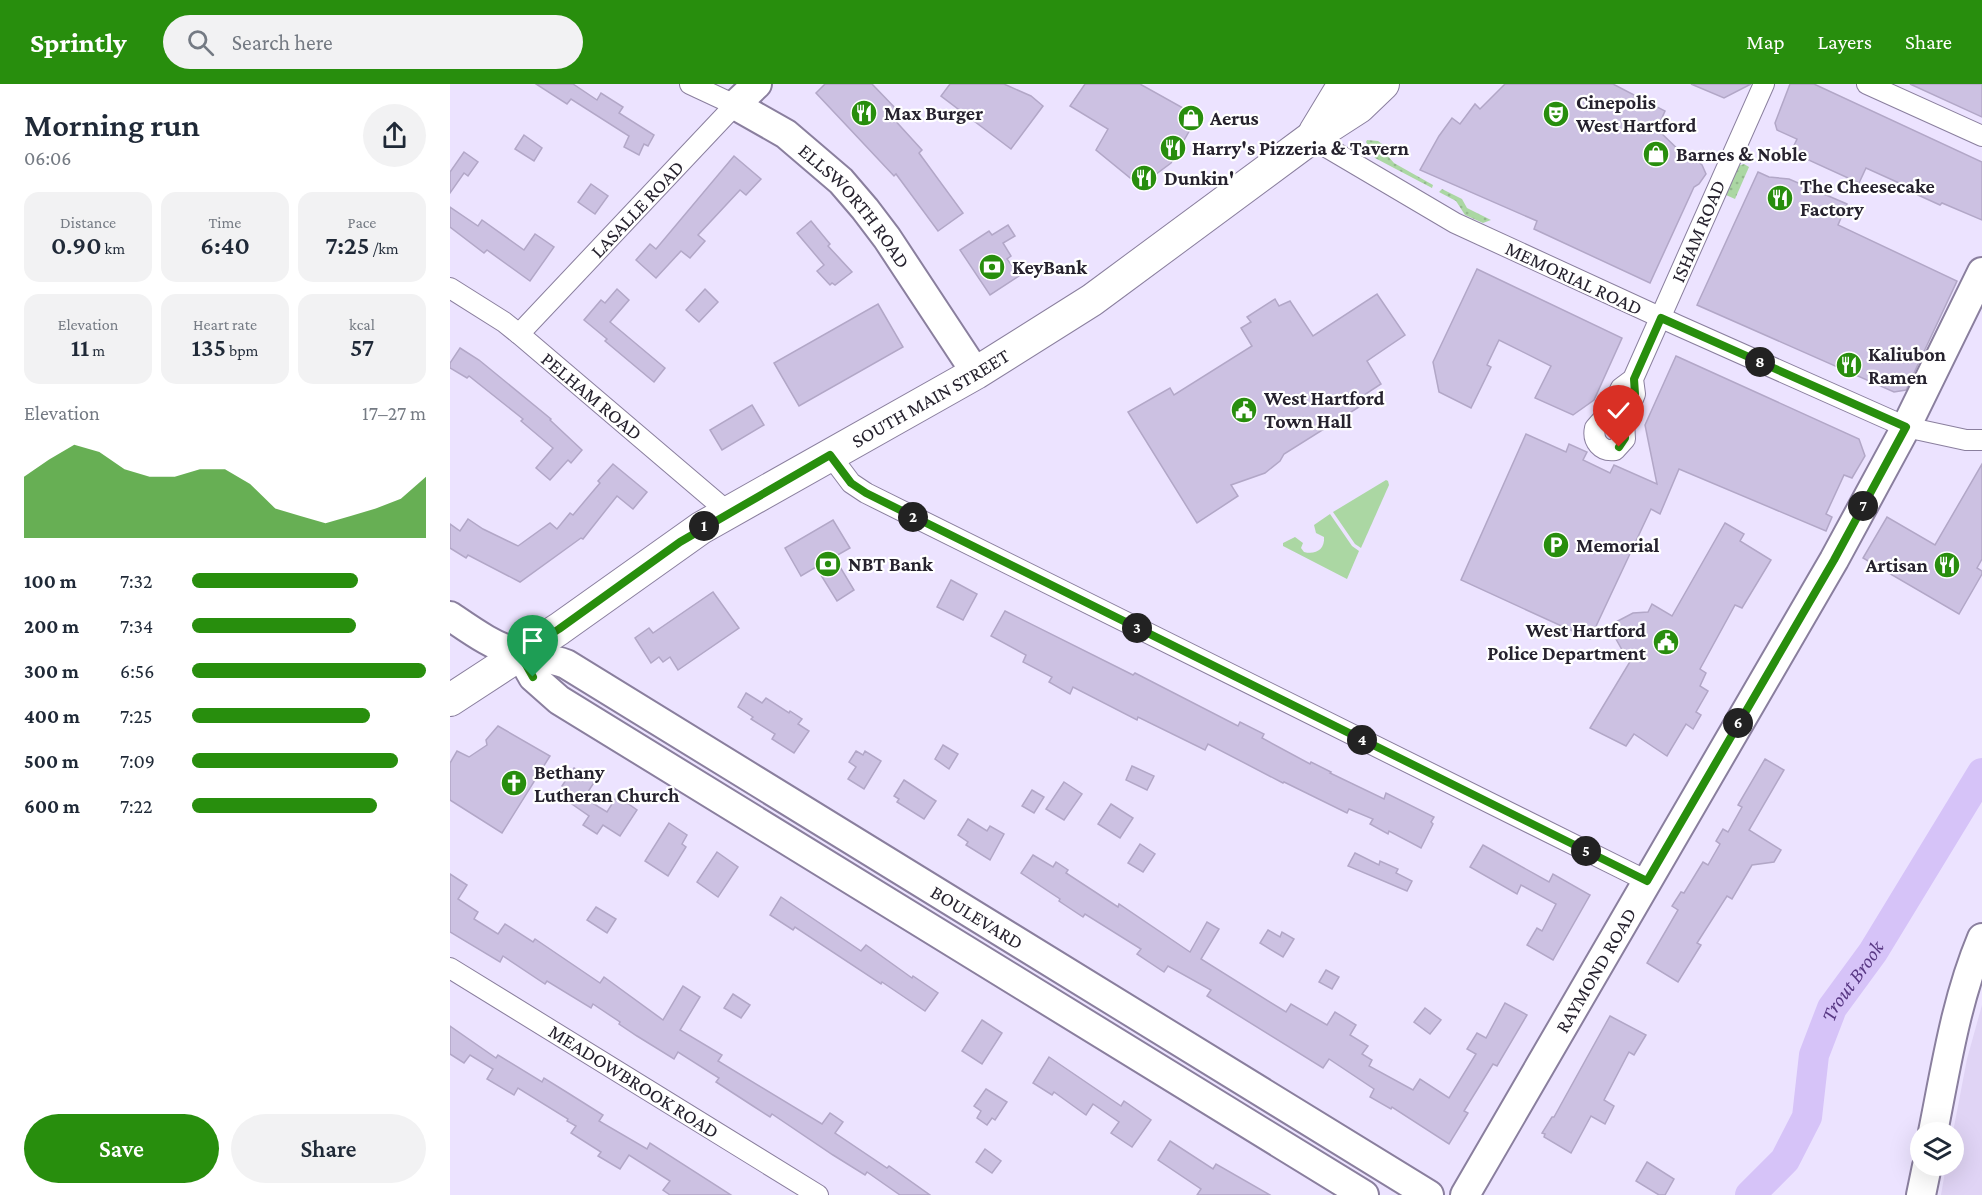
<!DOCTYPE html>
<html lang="en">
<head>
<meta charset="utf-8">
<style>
	body { margin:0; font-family:"Crimson Pro",serif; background:#f2f2f3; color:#1f2937; height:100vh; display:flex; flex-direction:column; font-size:22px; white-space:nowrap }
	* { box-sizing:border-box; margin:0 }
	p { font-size:20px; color:#747a83 }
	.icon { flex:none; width:33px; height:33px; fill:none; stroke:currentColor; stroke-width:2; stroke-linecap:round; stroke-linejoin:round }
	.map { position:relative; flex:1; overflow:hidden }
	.panel { display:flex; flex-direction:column; background:#fff; width:450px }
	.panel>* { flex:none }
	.controls { position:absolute; left:1460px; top:1038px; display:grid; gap:12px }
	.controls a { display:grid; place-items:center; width:54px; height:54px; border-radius:50%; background:#fff; box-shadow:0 6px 24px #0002; font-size:30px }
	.pin { position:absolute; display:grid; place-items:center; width:51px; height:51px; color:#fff; margin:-62px -26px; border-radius:50% 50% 50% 0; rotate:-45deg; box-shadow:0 0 6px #0007 }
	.pin .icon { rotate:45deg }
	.km { position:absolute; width:30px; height:30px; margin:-15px; border-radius:50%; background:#222; color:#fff; font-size:16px; line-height:30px; text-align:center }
	.round { display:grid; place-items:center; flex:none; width:63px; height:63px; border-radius:32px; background:#f2f2f3 }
	.head { display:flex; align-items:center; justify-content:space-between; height:102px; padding:0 24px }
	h1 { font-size:33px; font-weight:600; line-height:45px }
	.figures { display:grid; grid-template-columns:repeat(3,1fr); gap:9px; height:102px; padding:6px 24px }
	.figures div { display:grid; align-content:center; border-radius:15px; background:#f2f2f3; text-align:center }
	.figures b { font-size:26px; font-weight:600 }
	.figures small { font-size:16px; font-weight:400 }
	.figures p { font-size:16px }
	.chart { height:168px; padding:12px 24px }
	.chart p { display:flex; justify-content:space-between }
	.chart svg { width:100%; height:108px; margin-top:6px; fill:#288e0d; opacity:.7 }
	.button { display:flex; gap:12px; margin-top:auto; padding:12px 24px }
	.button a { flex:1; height:69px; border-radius:36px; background:#288e0d; color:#fff; font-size:24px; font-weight:600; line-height:69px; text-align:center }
	.button a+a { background:#f2f2f3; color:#1f2937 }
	ul { padding:0 24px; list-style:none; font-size:20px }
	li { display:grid; grid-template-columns:96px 72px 1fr; align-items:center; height:45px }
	li i { height:15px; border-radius:8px; background:#288e0d }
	header { display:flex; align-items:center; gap:36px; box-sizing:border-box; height:84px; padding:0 30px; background:#288e0d; color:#fff }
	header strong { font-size:28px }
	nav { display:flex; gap:33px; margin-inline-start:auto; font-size:21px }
	.search { width:420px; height:54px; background:#f2f2f3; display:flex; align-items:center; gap:15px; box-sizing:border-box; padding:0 21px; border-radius:33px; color:#747a83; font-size:22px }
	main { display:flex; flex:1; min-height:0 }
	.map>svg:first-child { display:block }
</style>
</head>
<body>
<header>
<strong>Sprintly</strong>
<div class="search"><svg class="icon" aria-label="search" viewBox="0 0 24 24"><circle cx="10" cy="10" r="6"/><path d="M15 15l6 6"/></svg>Search here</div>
<nav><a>Map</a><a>Layers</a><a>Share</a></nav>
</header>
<main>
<section class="panel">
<div class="head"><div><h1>Morning run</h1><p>06:06</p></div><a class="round"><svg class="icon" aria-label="share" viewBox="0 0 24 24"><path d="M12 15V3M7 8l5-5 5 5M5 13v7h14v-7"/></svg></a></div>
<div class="figures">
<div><p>Distance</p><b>0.90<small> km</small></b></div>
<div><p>Time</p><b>6:40</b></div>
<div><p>Pace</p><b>7:25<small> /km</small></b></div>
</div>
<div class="figures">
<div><p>Elevation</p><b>11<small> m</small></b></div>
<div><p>Heart rate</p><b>135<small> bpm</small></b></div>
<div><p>kcal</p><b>57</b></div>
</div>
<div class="chart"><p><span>Elevation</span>17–27 m</p>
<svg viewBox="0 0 160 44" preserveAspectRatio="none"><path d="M0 44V19L10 12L20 6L30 9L40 16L50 19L60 19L70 16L80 16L90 22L100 32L110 35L120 38L130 35L140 32L150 28L160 19V44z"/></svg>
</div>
<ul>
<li><b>100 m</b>7:32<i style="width:71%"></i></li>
<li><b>200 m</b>7:34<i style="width:70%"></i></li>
<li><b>300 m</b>6:56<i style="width:100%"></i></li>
<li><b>400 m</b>7:25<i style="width:76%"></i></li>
<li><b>500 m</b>7:09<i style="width:88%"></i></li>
<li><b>600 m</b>7:22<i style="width:79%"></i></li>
</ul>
<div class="button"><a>Save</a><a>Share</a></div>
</section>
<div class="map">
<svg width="1532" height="1111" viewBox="0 0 1532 1111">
	<defs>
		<pattern id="garden-dots" width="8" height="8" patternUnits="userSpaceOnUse" patternTransform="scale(1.5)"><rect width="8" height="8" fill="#abd7a3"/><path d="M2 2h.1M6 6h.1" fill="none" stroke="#93b88d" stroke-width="1.8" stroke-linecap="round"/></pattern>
	</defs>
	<rect width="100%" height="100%" fill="#ece3ff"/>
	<polygon fill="#e0d4f5" points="1532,921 1532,1111 1491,1111 1496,1082 1503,1082 1503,1048 1517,975"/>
	<g fill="#abd7a3">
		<polygon points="936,396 938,397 939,401 911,464 905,460 883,428"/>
		<path d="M880,430L902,462L909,467L897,495L833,462V459L845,453L853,459L851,464L854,468C865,471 875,466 874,453L866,449L864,441Z"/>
	</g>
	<g fill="url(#garden-dots)">
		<polygon points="917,56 928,57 932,60 936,70 944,79 983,101 982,104 925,74 916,58"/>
		<polygon points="1294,80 1299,83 1285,115 1276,111 1288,82"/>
		<polygon points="992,105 1012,115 1017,124 1041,136 1033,139 1015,131 1006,117 989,108"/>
	</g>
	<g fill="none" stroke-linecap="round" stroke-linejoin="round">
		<path stroke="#d6c3f8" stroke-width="30" id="s1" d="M1300,1111L1335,1076L1357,1033L1364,971L1382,924L1423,868L1532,689"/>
	</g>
	<g fill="#ccc1e2" stroke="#b2a7c7" stroke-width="1.5">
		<polygon points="86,0 123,0 147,16 151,9 173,23 169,29 204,51 198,62 194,60 189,71 174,63 179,52 121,15 117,20"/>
		<polygon points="375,0 422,0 447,26 441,32 472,66 469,69 513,129 488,147 446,90 444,92 366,9"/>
		<polygon points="500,0 554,0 581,12 593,22 561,65 491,12"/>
		<polygon points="635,0 690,0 742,29 745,37 721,79 690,102 646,66 658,45 620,22"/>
		<polygon points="1055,0 1163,0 1215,27 1207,45 1236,73 1246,76 1252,81 1256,90 1249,100 1244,103 1200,199 1084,145 1087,137 970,86 989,52 1002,34 1010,40 1025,20 1030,25"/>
		<polygon points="1241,0 1301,0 1274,14"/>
		<polygon points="1340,0 1364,0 1532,78 1532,136 1492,119 1490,121 1468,111 1469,108 1416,84 1409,99 1341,68 1347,55 1327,46 1325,39"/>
		<polygon points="1460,0 1532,0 1532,33"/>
		<polygon points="74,51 92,64 84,77 65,65"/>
		<polygon points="14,68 28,78 18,92 14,89 0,109 0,88"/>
		<polygon points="284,72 311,95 296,111 290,106 248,151 255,157 240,174 231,167 206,194 186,176 200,160 206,165"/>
		<polygon points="1308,88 1319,93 1339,95 1397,120 1388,141 1507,197 1456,306 1444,308 1247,221"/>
		<polygon points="141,100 158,112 145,130 128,118"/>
		<polygon points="0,123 28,142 32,136 74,166 85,150 104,163 80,197 37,166 34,169 0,143"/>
		<polygon points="361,137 380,160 378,162 402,188 385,201 382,199 380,201 367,187 374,181 347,149"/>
		<polygon points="558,141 565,152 553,159 561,172 557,175 569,192 540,211 510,166 539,147 542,151"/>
		<polygon points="1027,185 1172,254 1144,316 1123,331 1085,314 1101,282 1049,256 1037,281 1041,283 1021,324 989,308 983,278"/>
		<polygon points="167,205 179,216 160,238 215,284 204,298 155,257 157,255 134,236 151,216 155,219"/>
		<polygon points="255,205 268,218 249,238 236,226"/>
		<polygon points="927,210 955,251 917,277 931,300 905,317 909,323 834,370 830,377 815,389 781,401 788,412 747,439 678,328 720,304 724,311 802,262 791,244 801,238 797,233 825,215 829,222 840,217 863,252"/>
		<polygon points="428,220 453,263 349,322 324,279"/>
		<polygon points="10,264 29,276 101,335 100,336 132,366 121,379 118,376 100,396 86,384 103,364 71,337 73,335 19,292 17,294 0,284 0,279"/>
		<polygon points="1226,272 1409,355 1415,372 1402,394 1394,391 1376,430 1382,433 1376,447 1229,385 1210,430 1201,425 1140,555 1011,496 1076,350 1116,368 1119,360 1137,368 1133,376 1160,389 1164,381 1207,400 1195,341"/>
		<polygon points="302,321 314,341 272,366 260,346"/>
		<polygon points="163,380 197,408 183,425 167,412 133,455 131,454 70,498 18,471 16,474 0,464 0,440 10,447 18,435 33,445 68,462 100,439 107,445 120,429 123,431 150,399 148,397"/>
		<polygon points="1532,380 1532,475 1527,484 1532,487 1532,490 1509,530 1413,474 1437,433 1485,461"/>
		<polygon points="383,436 400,464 384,473 404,506 387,517 366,483 351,492 335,464"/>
		<polygon points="1275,439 1294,450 1290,457 1321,476 1292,524 1285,521 1250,585 1256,589 1250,602 1258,607 1246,628 1251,631 1243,645 1236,640 1217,672 1184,650 1176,662 1140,644 1181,576 1176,573 1166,555 1164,539 1183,529 1198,528 1202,520 1222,532"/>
		<polygon points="501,496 527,510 513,536 487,523"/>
		<polygon points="263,508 289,544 228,586 220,573 213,578 209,573 201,579 185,554 199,544 203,549"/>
		<polygon points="555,527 683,591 685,589 788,642 790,638 814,650 812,654 860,680 861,678 881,688 880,689 934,715 936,709 984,733 981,738 983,740 971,764 939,747 938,750 920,740 923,735 899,725 897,729 834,698 833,699 758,660 755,666 688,633 687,636 623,603 620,610 599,598 602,593 573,578 576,571 541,552"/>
		<polygon points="296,609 312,619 316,614 339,629 340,627 352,635 348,640 359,647 344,669 322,655 325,650 301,635 303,633 288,623"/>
		<polygon points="48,642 100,672 52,749 0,716 0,679 7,667 19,673 37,661 36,656"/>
		<polygon points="493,661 508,670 499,685 485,675"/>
		<polygon points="406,667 413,671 415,667 431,677 414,705 398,695 406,683 399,678"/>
		<polygon points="1315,675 1334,686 1299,746 1331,766 1324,778 1302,781 1282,815 1277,812 1247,859 1251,861 1228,898 1197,879 1228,826 1222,822 1231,808 1234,809 1253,778 1258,781 1270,760 1266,757 1273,745 1278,748 1292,723 1288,721"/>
		<polygon points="682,682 704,692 697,706 676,696"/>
		<polygon points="124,684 145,697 134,714 157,728 167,712 187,726 170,752 153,741 147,750 133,741 139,732 109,711 114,704 112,702"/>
		<polygon points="454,696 486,717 474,735 447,718 449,715 444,712"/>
		<polygon points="614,698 632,710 614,736 596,725"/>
		<polygon points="582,706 594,713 584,729 572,722"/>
		<polygon points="661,720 683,734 670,754 648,740"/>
		<polygon points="518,735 537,747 540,742 554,750 540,776 516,761 518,758 508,751"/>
		<polygon points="219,739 237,751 232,760 236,763 218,792 195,777"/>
		<polygon points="690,760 705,770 693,788 678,779"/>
		<polygon points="1033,761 1099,798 1103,790 1140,811 1103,876 1077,861 1087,844 1092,847 1106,820 1071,801 1067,810 1020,783"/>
		<polygon points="267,768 288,783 268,813 247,798"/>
		<polygon points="905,769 929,781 930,777 948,785 946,789 962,797 957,807 898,782"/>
		<polygon points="583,771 603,783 606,778 618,786 616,789 668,823 669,820 740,868 757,838 769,845 751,875 836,928 841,920 877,941 885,928 906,941 900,951 918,962 912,970 922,976 919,982 963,1006 970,995 999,1014 1026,970 1017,965 1027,949 1036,954 1055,919 1077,931 1047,982 1043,980 1014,1027 1018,1029 999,1060 942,1023 941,1025 920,1013 924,1005 879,975 873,984 757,912 761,906 718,882 714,888 687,870 691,865 635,830 633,833 609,817 610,815 571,789"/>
		<polygon points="0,790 17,801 8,815 28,828 24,835 48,850 55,840 83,858 85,855 150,899 154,893 213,936 233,902 250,913 230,946 272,971 268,977 372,1040 380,1029 393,1038 385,1049 437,1084 439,1082 480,1111 450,1111 417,1088 415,1091 383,1071 322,1030 320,1033 303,1022 266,998 269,994 228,968 224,975 187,952 169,940 170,938 143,920 141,924 97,897 95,900 53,872 50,878 0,848"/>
		<polygon points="331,813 411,867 416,861 462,894 463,892 488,909 475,927 432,898 431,900 345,843 343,846 320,831"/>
		<polygon points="146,823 166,835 157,849 137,836"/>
		<polygon points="818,846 830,853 832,848 844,855 833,873 810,859"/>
		<polygon points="876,886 889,893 882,905 869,898"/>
		<polygon points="283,910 300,921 291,934 274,924"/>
		<polygon points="975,924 991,936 980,950 964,938"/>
		<polygon points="1160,932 1196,951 1184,971 1179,968 1154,1016 1164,1022 1155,1040 1141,1032 1121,1069 1094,1053 1095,1050 1092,1049 1102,1033 1104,1033"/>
		<polygon points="532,936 552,949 532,980 512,967"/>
		<polygon points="0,942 46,974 48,971 92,998 94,994 118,1009 153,1031 149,1037 197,1065 200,1059 281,1111 220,1111 213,1106 220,1097 179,1071 170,1085 148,1072 151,1068 121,1049 126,1042 117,1037 118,1035 68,1004 64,1011 37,995 43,985 20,971 14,979 0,970"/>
		<polygon points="599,973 671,1022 674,1017 701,1036 682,1063 661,1049 669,1038 643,1020 636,1031 604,1008 602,1011 583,999"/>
		<polygon points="536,1005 557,1018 545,1036 542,1034 537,1041 527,1034 531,1027 524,1022"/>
		<polygon points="720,1057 763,1085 766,1080 820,1111 747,1111 751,1105 708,1076"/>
		<polygon points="535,1065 551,1077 542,1089 526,1078"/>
		<polygon points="1197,1078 1224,1095 1215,1111 1209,1111 1186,1097"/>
	</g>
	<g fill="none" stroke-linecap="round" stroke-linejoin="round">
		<defs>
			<g id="street">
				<polyline points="1417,0 1532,52"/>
				<polyline points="861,54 1005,139 1227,241 1456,343 1516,356 1532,356"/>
				<polyline points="0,204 54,238 69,250 278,428"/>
				<path id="s2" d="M69,250L285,21L240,0"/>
				<path d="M1183,295L1185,310L1174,337L1175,355L1165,366C1151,368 1142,357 1145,344L1159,328L1171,304L1183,295L1314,0"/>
				<polyline points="380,371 401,399 416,409 1197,797"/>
				<polyline points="0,884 368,1111"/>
			</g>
			<g id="secondary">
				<path id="s3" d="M307,0L285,21L336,50L391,97L415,125L437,154L526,289"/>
				<path id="s4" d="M0,532C22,547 44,563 70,570C86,574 101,574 116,580L979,1111"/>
				<polyline points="70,570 83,593 109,616 914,1111"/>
				<path d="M1483,1048C1496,983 1506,916 1532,854"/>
				<path id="s5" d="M1015,1111L1384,476L1456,343L1532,188"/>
				<polyline points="1471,1111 1477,1082"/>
			</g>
			<g id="primary">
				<polyline points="865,48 888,10 897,0"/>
				<path id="s6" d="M0,616L109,545L251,444L526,289L642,216L861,54L909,23L933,0"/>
			</g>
		</defs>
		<use href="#street" stroke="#8a7f9e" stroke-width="22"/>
		<use href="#secondary" stroke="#8a7f9e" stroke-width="32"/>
		<use href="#primary" stroke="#8a7f9e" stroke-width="34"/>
		<use href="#street" stroke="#fff" stroke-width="20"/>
		<use href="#secondary" stroke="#fff" stroke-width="28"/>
		<use href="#primary" stroke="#fff" stroke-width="32"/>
	</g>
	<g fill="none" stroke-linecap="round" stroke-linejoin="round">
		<defs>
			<polyline id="route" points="83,593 70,570 109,545 230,458 380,371 401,399 416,409 1197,797 1384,476 1456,343 1211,234 1184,295 1185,310 1174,337 1175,354 1169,363"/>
		</defs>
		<use href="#route" stroke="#fff" stroke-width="12"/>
		<use href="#route" stroke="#288e0d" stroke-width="8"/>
	</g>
	<defs>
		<symbol id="restaurant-disc" viewBox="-11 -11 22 22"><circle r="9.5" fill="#288e0d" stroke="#fff"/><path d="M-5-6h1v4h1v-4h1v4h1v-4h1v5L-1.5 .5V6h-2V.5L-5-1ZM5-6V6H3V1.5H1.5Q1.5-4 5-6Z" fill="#fff"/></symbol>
		<symbol id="theatre-disc" viewBox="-11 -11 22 22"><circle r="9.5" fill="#288e0d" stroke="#fff"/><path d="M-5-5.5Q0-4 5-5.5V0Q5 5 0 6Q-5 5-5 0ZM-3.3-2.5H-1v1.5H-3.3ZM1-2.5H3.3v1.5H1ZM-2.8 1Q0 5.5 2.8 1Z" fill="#fff"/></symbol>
		<symbol id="shop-disc" viewBox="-11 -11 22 22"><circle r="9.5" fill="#288e0d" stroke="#fff"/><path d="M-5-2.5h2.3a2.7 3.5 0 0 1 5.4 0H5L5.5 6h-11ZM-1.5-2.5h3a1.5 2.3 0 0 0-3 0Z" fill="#fff"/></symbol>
		<symbol id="bank-disc" viewBox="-11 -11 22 22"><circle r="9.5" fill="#288e0d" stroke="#fff"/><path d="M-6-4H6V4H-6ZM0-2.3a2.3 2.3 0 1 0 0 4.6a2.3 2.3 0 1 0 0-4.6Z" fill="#fff"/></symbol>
		<symbol id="civic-disc" viewBox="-11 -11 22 22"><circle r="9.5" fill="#288e0d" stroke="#fff"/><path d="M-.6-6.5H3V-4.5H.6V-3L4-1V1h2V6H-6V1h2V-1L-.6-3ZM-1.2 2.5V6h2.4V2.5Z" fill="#fff"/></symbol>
		<symbol id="parking-disc" viewBox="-11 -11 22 22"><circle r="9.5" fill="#288e0d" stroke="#fff"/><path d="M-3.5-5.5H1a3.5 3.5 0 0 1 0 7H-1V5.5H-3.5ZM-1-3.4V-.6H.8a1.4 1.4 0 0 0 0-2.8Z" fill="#fff"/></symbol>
		<symbol id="church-disc" viewBox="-11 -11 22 22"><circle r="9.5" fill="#288e0d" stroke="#fff"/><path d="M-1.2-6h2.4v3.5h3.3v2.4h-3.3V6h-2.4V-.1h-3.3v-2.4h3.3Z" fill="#fff"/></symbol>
	</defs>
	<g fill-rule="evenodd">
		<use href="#restaurant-disc" x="399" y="14" width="30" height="30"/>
		<use href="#theatre-disc" x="1091" y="15" width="30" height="30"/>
		<use href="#shop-disc" x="726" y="19" width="30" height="30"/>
		<use href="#restaurant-disc" x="708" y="49" width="30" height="30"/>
		<use href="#shop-disc" x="1191" y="55" width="30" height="30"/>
		<use href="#restaurant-disc" x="679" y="79" width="30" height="30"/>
		<use href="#restaurant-disc" x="1315" y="99" width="30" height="30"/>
		<use href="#bank-disc" x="527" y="168" width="30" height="30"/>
		<use href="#restaurant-disc" x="1384" y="266" width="30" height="30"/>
		<use href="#civic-disc" x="779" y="311" width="30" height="30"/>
		<use href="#parking-disc" x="1091" y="446" width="30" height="30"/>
		<use href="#bank-disc" x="363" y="465" width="30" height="30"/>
		<use href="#restaurant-disc" x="1482" y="466" width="30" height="30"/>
		<use href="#civic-disc" x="1201" y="543" width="30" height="30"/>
		<use href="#church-disc" x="49" y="684" width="30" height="30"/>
	</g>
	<g text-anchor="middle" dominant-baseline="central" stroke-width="4.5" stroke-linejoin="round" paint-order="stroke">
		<g font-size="20" font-weight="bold" fill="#26222e" stroke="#fff" text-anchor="start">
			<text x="1126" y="18">Cinepolis<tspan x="1126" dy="23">West Hartford</tspan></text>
			<text x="434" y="29">Max Burger</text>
			<text x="760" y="34">Aerus</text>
			<text x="742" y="64">Harry's Pizzeria &amp; Tavern</text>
			<text x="1226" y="70">Barnes &amp; Noble</text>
			<text x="714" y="94">Dunkin'</text>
			<text x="1350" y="102">The Cheesecake<tspan x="1350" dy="23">Factory</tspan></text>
			<text x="562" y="183">KeyBank</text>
			<text x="1418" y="270">Kaliubon<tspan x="1418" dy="23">Ramen</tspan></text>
			<text x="814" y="314">West Hartford<tspan x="814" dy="23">Town Hall</tspan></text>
			<text x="1126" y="461">Memorial</text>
			<text x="398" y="480">NBT Bank</text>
			<text x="1478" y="481" text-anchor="end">Artisan</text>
			<text x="1196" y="546" text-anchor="end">West Hartford<tspan x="1196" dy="23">Police Department</tspan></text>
			<text x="84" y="688">Bethany<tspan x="84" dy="23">Lutheran Church</tspan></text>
		</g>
		<g font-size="20" fill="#26222e" stroke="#fff">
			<text stroke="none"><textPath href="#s3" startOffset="189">ELLSWORTH ROAD</textPath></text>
			<text stroke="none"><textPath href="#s2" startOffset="172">LASALLE ROAD</textPath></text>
			<text transform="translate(1248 147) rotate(-67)">ISHAM ROAD</text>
			<text transform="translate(1124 194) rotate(25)">MEMORIAL ROAD</text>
			<text transform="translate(142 312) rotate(40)">PELHAM ROAD</text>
			<text stroke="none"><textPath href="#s6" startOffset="568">SOUTH MAIN STREET</textPath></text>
			<text stroke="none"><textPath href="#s4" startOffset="610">BOULEVARD</textPath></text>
			<text stroke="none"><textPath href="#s5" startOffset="260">RAYMOND ROAD</textPath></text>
			<text transform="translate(184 997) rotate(32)">MEADOWBROOK ROAD</text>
		</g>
		<g font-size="21" font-style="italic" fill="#593884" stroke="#fff">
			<text stroke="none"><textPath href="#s1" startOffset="244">Trout Brook</textPath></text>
		</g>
	</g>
</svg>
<div class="controls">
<a><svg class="icon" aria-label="layers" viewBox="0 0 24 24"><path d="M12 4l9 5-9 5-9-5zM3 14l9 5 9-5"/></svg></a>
</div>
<div class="pin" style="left:83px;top:593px;background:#1e9e55"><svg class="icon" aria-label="arrive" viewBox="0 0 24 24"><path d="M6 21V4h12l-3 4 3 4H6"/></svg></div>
<div class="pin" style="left:1169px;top:363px;background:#d93025"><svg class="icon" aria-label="check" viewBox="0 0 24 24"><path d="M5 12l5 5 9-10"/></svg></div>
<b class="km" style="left:254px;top:442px">1</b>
<b class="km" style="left:463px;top:433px">2</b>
<b class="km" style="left:687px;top:544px">3</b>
<b class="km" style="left:912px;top:656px">4</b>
<b class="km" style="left:1136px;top:767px">5</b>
<b class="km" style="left:1288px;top:639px">6</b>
<b class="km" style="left:1413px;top:422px">7</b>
<b class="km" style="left:1310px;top:278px">8</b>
</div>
</main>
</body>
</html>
